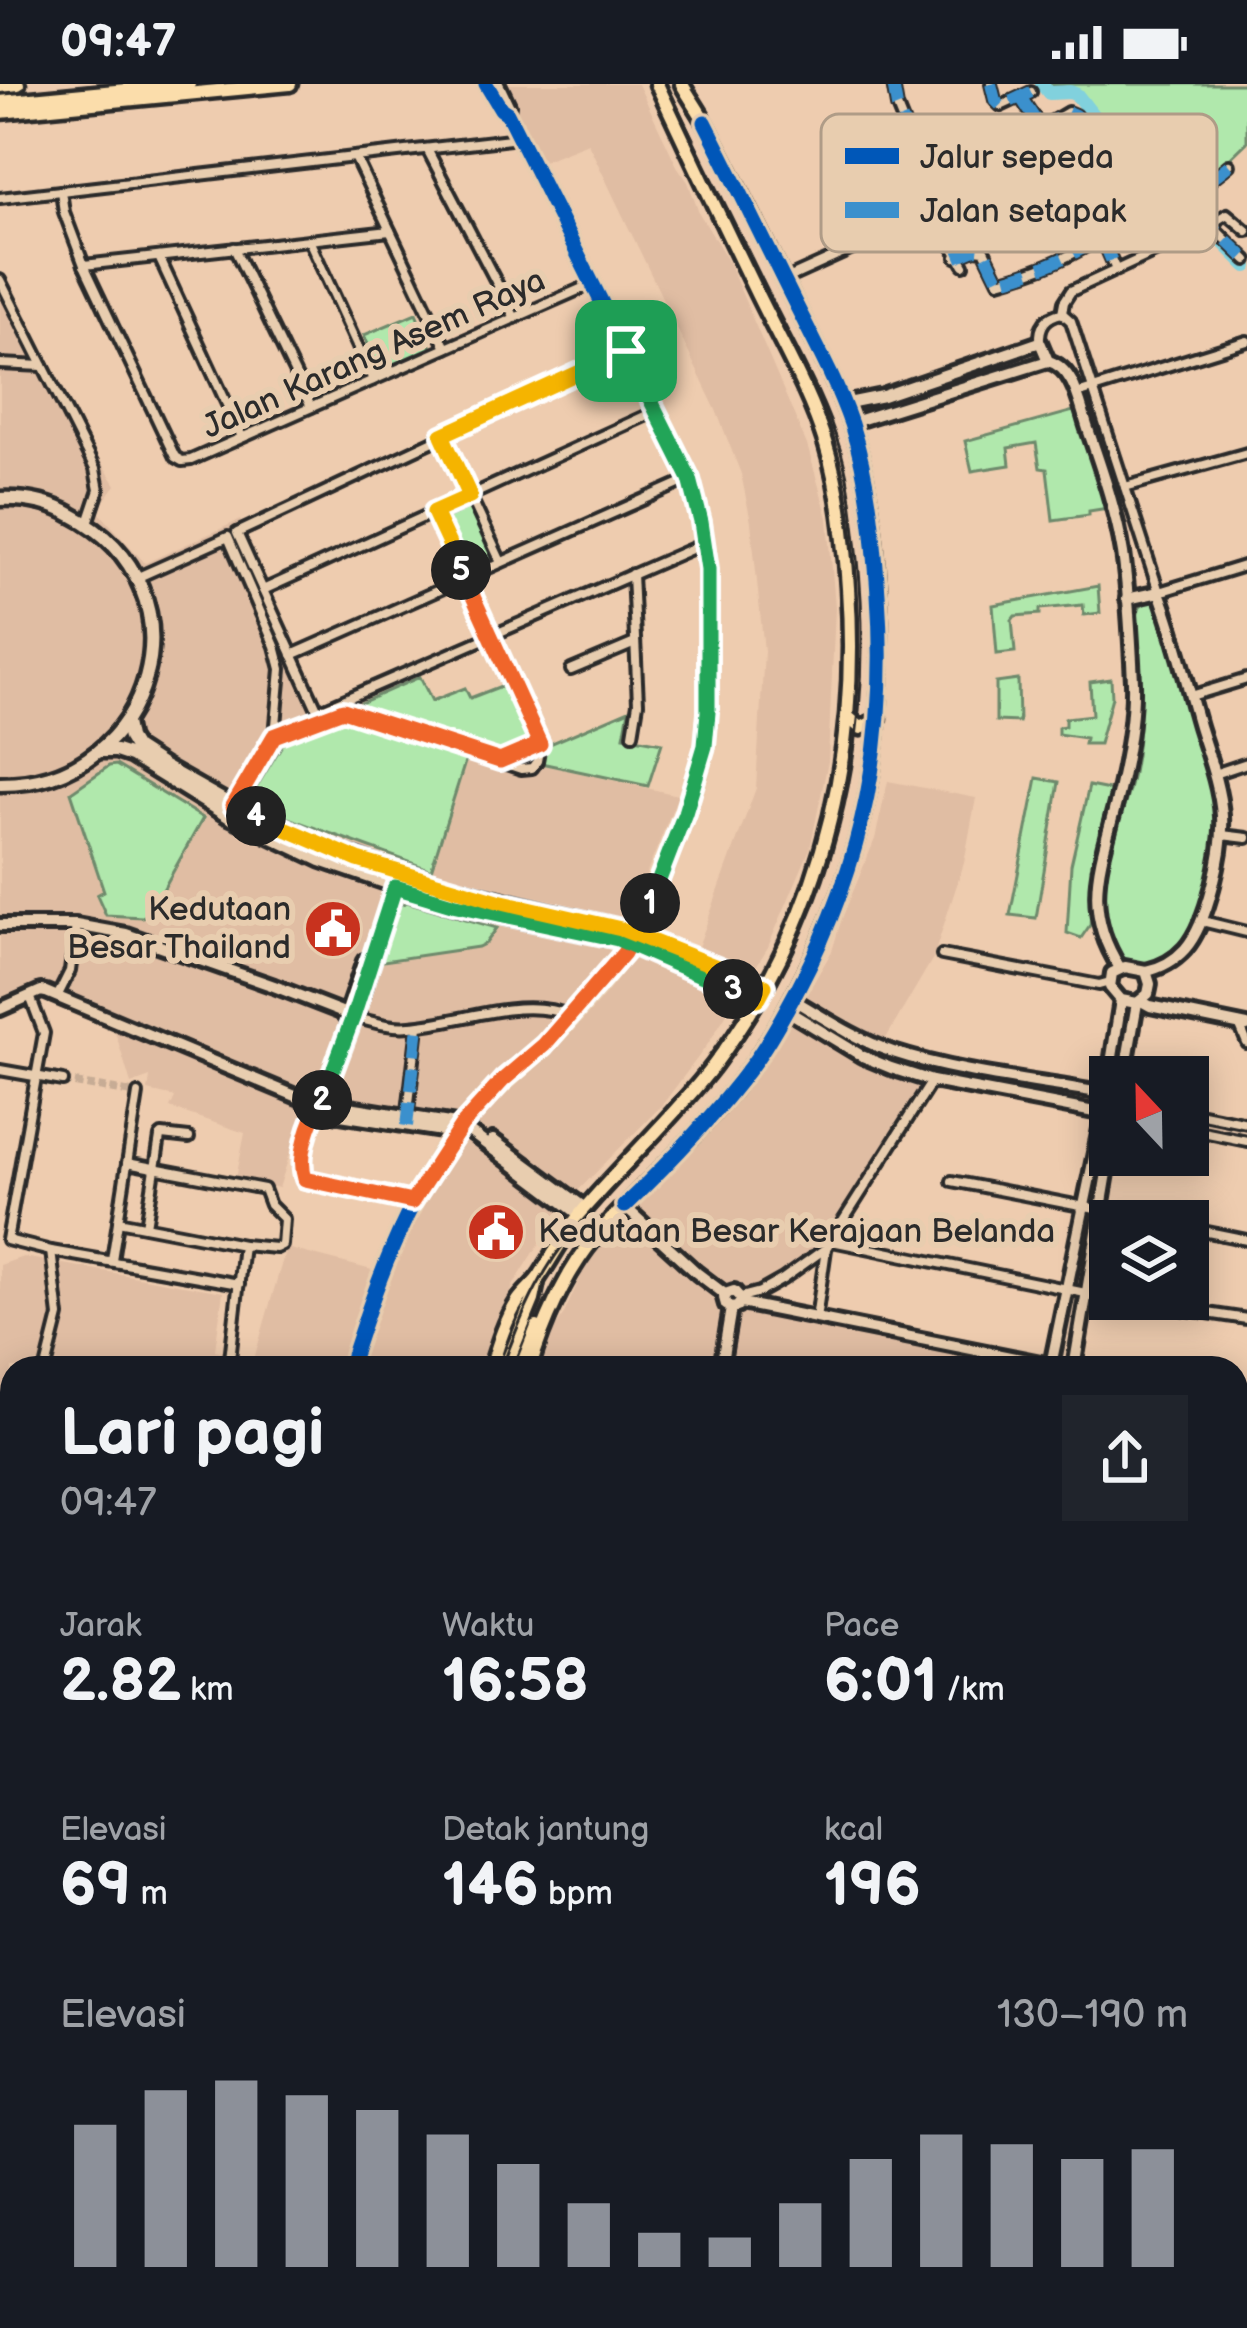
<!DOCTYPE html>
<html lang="id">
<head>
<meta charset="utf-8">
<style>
	body { margin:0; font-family:"Balsamiq Sans",sans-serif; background:#20242c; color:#f1f3f6; height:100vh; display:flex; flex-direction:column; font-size:45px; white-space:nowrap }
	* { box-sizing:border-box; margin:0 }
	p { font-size:39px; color:#9ea1a6 }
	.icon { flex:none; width:66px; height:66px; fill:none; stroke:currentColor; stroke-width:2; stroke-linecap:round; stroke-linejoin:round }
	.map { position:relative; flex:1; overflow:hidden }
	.panel { position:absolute; left:0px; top:1272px; width:1248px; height:972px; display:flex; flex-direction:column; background:#171b24; border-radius:36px 36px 0 0; box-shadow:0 6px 30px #0003 }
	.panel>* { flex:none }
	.needle { width:78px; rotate:338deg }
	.controls { position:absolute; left:1089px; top:972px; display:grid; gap:24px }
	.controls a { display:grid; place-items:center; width:120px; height:120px; border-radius:0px; background:#171b24; box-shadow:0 6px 30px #0003; font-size:60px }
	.pin { position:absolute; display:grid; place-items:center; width:102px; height:102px; color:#fff; margin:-51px; border-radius:24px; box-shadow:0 6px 18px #0006 }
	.km { position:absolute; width:60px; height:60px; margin:-30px; border-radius:50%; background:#222; color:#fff; font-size:33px; line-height:60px; text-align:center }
	.round { display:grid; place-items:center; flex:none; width:126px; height:126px; border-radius:0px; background:#20242c }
	.overview { display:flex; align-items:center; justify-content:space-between; height:204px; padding:0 60px }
	h1 { font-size:66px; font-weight:600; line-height:90px }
	.metrics { display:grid; grid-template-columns:repeat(3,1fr); gap:18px; height:204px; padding:12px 60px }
	.metrics div { display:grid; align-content:center }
	.metrics b { font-size:60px; font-weight:600 }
	.metrics small { font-size:33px; font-weight:400 }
	.metrics p { font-size:33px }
	.chart { height:336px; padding:24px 60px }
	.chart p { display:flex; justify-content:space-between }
	.chart svg { width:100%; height:216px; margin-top:12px; stroke:#8c9099; stroke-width:6 }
	.status { display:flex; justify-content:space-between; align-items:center; height:84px; padding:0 60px; background:#171b24; direction:ltr }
	.status svg { height:33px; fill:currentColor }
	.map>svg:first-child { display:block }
</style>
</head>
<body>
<div class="status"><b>09:47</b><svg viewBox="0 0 49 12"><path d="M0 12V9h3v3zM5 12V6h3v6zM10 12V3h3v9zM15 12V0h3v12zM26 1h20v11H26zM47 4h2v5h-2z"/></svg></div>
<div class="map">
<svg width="1247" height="2244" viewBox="0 0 1247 2244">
	<rect width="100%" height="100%" fill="#eeccaf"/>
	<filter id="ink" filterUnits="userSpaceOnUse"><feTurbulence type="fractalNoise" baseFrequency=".00833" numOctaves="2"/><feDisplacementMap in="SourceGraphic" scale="24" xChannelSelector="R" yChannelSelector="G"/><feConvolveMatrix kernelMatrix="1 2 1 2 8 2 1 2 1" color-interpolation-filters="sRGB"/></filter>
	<g filter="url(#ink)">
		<g fill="#e0bda3">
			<polygon points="503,0 638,0 677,82 688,98 699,129 727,175 807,361 828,434 835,524 828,677 810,765 768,863 708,960 662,1021 564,1121 514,1200 481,1284 12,1284 12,1356 0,1353 0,1181 23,1173 223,1208 215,1266 254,1275 286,1164 376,1187 410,1118 463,1038 327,1021 323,1037 302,1032 279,1104 236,1095 245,1049 170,1024 175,1013 148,1007 150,993 131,1000 114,944 44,913 0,932 0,206 34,275 116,401 97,426 145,479 240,436 313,629 678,711 627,839 694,874 756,704 764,567 751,438 741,390 716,326 588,59 535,80"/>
			<polygon points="888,697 976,714 964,779 933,874 881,963 943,993 800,1190 746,1221 1049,1284 537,1284 545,1258 563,1232 601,1147 676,1086 790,939 832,867 842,834 875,755"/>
			<polygon points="0,1425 12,1427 12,1653 0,1665"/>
			<polygon points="1236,1482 1247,1483 1247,1574 1236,1574"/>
			<polygon points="12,2139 12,2232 57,2232 38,2244 0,2244 0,2146"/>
		</g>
		<g fill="#b0e8ac" stroke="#6e8a6c" stroke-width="3">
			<polygon points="1050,0 1247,0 1247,58 1212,92 1195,98 1188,111 1106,41 1078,6"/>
			<polygon points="416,229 432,266 380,288 364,251"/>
			<polygon points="1077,326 1108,424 1089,427 1089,431 1053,436 1047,385 1040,384 1036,359 1008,364 1010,381 972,387 965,357"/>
			<polygon points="474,421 498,475 468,488 444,435"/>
			<polygon points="1098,502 1100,529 1084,531 1083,521 1040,525 1040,530 1015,532 1012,536 1015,568 997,570 993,521"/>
			<path d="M1148,517L1158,519L1162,526L1213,701C1216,720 1219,737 1217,756C1212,797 1193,879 1141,880C1127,880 1119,870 1114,859C1085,796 1122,748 1133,689C1143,638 1140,584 1137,532L1140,523Z"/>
			<polygon points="420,593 432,617 465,604 470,614 509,599 534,656 493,672 360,627 361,619"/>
			<polygon points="1111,595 1112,613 1099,660 1084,660 1085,654 1058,650 1058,643 1065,642 1065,634 1092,631 1090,598"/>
			<polygon points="1018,596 1019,638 996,637 996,599"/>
			<polygon points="629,626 624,652 662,659 648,702 541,679 545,662"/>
			<polygon points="346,632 466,675 431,786 252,721 251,712 285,656"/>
			<polygon points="116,681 203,734 150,829 142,833 106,831 97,811 104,807 71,708 109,682"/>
			<polygon points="1037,694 1059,698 1036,834 1010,831"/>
			<polygon points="1089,702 1114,707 1095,776 1090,841 1081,854 1067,849 1071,781"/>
			<polygon points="407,818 497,844 486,859 478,863 377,878 397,822"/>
		</g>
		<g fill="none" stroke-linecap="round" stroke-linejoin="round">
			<g stroke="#81d1dd" stroke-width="14">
				<polyline points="1042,0 1049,9 1070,8 1077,11 1124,72 1168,102 1185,119"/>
				<polyline points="1200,135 1247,182"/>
			</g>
			<polyline stroke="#c7ac95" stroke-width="8" stroke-dasharray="8 4" stroke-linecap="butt" points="63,997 138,1010"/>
			<defs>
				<g id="minor">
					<polyline points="893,0 897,23 914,65 899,79 906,84 964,181"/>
					<polyline points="991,0 995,16 1001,22 1031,8"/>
					<polyline points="427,65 515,234"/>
					<polyline points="1054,67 1066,61"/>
					<polyline points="355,73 446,264"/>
					<polyline points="1175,106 1247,176"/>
					<polyline points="61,107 64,128 84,181 175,373 182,377 191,376 592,200"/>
					<polyline points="0,114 519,54"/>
					<path d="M1186,117C1199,102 1214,94 1229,81"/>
					<polyline points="1102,154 1116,186"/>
					<polyline points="309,156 373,296"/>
					<polyline points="234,164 311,323"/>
					<polyline points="159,173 242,353"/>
					<path d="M956,173L975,165L984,166L999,197C1053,183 1105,159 1142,117L1112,90L1075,31L1068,28L1041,44"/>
					<polyline points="84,181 390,147"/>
					<polyline points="0,196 95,385 99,406 88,439"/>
					<polyline points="784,196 932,129 989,96 1026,84 1053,69 1054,64 1021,14"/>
					<polyline points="1062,229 1071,237 1159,508 1247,481"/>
					<polyline points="1062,229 1064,218 1071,207 1194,150 1227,130 1247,147"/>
					<path d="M1040,258C1039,241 1046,232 1062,229"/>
					<polyline points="626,267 237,449 318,627 705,459"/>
					<polyline points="0,280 43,282"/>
					<polyline points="1077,310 1247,257"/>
					<polyline points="442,351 501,478"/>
					<polyline points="1125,403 1247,369"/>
					<polyline points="434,428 540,660"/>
					<polyline points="632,490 638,619 633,650"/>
					<polyline points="136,494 228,453 275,562 281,585 275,652 232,725"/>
					<polyline points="263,506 656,327"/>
					<polyline points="292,571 690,395"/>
					<polyline points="571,586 635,559"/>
					<polyline points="1191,612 1247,595"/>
					<polyline points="275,652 343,626 521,685 532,684 537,677 540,660"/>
					<polyline points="501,677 540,660"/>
					<polyline points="1214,690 1247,679"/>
					<polyline points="1222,751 1247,754"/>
					<polyline points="1202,837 1247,848"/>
					<polyline points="942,871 1099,901 1110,898"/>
					<polyline points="30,912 44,949 7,1156 51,1167 239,1200"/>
					<polyline points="57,913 70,887 76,841"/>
					<path d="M354,933C373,938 391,944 410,942C462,939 520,911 571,932"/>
					<polyline points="1239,940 1247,959"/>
					<polyline points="0,986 63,997"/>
					<polyline points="315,1027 300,1079 305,1095 412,1118"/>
					<polyline points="1188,1027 1247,1039"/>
					<polyline points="407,1036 418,942"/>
					<polyline points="1188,1045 1247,1057"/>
					<polyline points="127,1079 264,1105 270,1121 284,1135 282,1161 276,1164 243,1161"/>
					<polyline points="952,1097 1157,1137"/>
					<polyline points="118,1137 243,1161 229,1284"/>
					<polyline points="146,1142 160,1053 162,1051 189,1054"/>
					<polyline points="1188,1144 1247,1156"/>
					<polyline points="832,1157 1110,1214"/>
					<polyline points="112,1176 138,1010"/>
					<polyline points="741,1213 760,1208 783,1195 826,1164 932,997"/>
					<polyline points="1115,1215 1247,1235"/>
					<polyline points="816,1235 826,1165"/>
					<polyline points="46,1284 59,1232 51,1167"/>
					<polyline points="1236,1311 1247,1313"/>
					<polyline points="1236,1448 1247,1449"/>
					<polyline points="0,1686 4,1689 12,1683"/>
					<polyline points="0,1815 12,1810"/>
					<polyline points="1236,1873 1247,1903"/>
					<polyline points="1236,1941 1247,1937"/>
					<polyline points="0,2005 12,2006"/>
					<polyline points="1236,2040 1247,2035"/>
					<polyline points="1236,2155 1247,2190"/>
					<polyline points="1236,2201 1247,2198"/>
					<polyline points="258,2232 259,2244"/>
					<polyline points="451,2232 455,2244"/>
					<polyline points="697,2232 698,2244"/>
					<polyline points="903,2232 907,2244"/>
					<polyline points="1062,2232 1067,2244"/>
					<polyline points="1137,2232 1142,2244"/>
					<polyline points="139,2234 152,2232"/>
					<polyline points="874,2237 876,2244"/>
					<polyline points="384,2244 387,2232"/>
					<polyline points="530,2244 551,2236"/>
					<polyline points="959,2244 998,2232"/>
					<polyline points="1083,2244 1119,2232"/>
				</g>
				<g id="tertiary">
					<polyline points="498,0 508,21 507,29"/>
					<path d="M1048,277C1075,284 1080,322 1088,345C1102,386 1116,426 1123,469C1129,511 1131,555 1133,598C1134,634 1127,672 1119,707C1104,772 1078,819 1120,884"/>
					<polyline points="843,320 883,312 1040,258 1048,277"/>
					<polyline points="850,339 1048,277"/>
					<path d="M1127,515L1159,508C1176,552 1186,597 1199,642C1208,671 1220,702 1222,732C1224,766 1208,839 1185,865C1175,876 1161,884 1146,887"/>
					<polyline points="0,841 76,841 126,850 274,902 354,933"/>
					<polygon points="1125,883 1146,887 1150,900 1148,910 1137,919 1121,916 1110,903 1112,889"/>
					<path d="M792,915C824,934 857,956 893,968C961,990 1036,997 1107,1010"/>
					<polyline points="1141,917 1150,922 1247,942"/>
					<polyline points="0,925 41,907 46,908 305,1016 462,1041"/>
					<polyline points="786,926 862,972 891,984 932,997 1110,1031"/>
					<polyline points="345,933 364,877"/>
					<polyline points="1124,993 1137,919"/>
					<polyline points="315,1027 321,1018 354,933 395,803"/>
					<polyline points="315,1027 455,1049"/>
					<polyline points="466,1045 580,1131"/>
					<polyline points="493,1056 585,1124"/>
					<polyline points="624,1122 697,1189 726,1211"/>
					<polyline points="741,1219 1066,1284"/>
					<polyline points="1051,1281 1103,1030 1121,916"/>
					<path d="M349,1284C375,1202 404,1123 453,1052C478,1017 512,992 543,962C572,933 603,900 626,865C646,834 658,800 671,766C686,726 702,686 708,644V486L701,438L690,395L507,29L501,25L486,0"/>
					<polyline points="721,1284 731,1224 726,1221 724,1214 728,1209 734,1207 742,1216 737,1223 731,1224"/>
					<polyline points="1074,1284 1110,1071"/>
					<polyline points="0,1638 12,1648"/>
				</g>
				<g id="secondary">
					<path d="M0,415C25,414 50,419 72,431C210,502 156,701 0,700"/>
					<polyline points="126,639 129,654 135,664 164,683 233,722 326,763 420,796 621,845 765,902"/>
					<polyline points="101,667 116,667 131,672 228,732 321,776 452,821 618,855 758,915"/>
				</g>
				<g id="primary">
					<polyline points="0,2 18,0"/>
					<polyline points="0,18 189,0"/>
					<polyline points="0,28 290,0"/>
					<polyline points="849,634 861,644 879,635"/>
					<path d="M491,1284C498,1261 505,1237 518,1217C525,1207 535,1200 541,1190C556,1167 569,1142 587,1122C628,1074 675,1032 714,981C820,839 860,679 848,504C845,456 840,406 826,361C810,309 782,261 758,212C724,142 690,71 657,0"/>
					<polyline points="505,1284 533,1216 537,1197"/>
					<polyline points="521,1284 537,1243"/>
					<path d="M530,1284C542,1242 566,1188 594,1155C617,1127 644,1103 669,1077C699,1047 727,1015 752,981C770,956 784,930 798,903C868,770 888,649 878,501C874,446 868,392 851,340C836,298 814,257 794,217C765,157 736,97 705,38C698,25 689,13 682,0"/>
					<polyline points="0,2158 12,2151"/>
					<polyline points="0,2175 12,2168"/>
					<polyline points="550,2232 555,2244"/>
					<polyline points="570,2232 575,2244"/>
				</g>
				<g id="trunk">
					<polyline points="0,1359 12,1361"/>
					<polyline points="0,1410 12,1412"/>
					<polyline points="1236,1649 1247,1651"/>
				</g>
				<g id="motorway">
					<polyline points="0,1378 12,1381"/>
					<polyline points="0,1395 12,1398"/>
					<polyline points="1236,1588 1247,1593"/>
					<polyline points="1236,1610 1247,1612"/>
					<polyline points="1236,1626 1247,1628"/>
					<polyline points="1236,1640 1247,1642"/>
				</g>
			</defs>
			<use href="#minor" stroke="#2b2b2b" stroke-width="16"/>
			<use href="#tertiary" stroke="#2b2b2b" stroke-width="20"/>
			<use href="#secondary" stroke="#2b2b2b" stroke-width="21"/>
			<use href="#primary" stroke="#2b2b2b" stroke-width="21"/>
			<use href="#trunk" stroke="#2b2b2b" stroke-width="22"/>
			<use href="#motorway" stroke="#2b2b2b" stroke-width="24"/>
			<use href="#minor" stroke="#e8cdaf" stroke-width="8"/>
			<use href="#tertiary" stroke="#e8cdaf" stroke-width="10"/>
			<use href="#secondary" stroke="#e8cdaf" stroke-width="12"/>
			<use href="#primary" stroke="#fbddab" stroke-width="12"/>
			<use href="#trunk" stroke="#fbddab" stroke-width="14"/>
			<use href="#motorway" stroke="#fbddab" stroke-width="15"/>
			<g stroke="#2b2b2b" stroke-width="3">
				<path d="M502,1284C519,1236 540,1188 573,1148C621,1090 680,1041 725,980C835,834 876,656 858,476C854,439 851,404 841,368C825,316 798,268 774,220C738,146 702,73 666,0"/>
				<polyline points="1236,1653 1247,1654"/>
			</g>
			<g stroke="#3b90cd" stroke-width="12" stroke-dasharray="24 12" stroke-linecap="butt">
				<polyline points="893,0 897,23 914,65 899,79 906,84 932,129 989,96 1026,84 1053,69 1054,64 1021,14"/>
				<polyline points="991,0 995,16 1001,22 1031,8"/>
				<polyline points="1175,106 1247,176"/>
				<path d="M1186,117C1199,102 1214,94 1229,81"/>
				<polyline points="1102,154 1116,187"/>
				<path d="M956,173L975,165L984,166L999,197C1053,183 1105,159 1142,117L1112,90L1075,31L1068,28L1041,44"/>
				<polyline points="407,1042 418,942"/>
				<polyline points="0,1686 4,1689 12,1683"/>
				<polyline points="0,1815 12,1810"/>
				<polyline points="1236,1873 1247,1903"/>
				<polyline points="1236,1941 1247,1937"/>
				<polyline points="1236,2201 1247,2198"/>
				<polyline points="258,2232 259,2244"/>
				<polyline points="451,2232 455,2244"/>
				<polyline points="697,2232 698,2244"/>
				<polyline points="903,2232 907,2244"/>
				<polyline points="1062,2232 1067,2244"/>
				<polyline points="1137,2232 1142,2244"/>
				<polyline points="139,2234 152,2232"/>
				<polyline points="874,2237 876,2244"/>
				<polyline points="969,2241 970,2244"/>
				<polyline points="384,2244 387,2232"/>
				<polyline points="530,2244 552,2235"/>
				<polyline points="989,2244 984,2236 998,2232"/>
				<polyline points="1083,2244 1119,2232"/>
			</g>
			<defs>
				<g id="cycleway">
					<path d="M624,1122C669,1079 714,1032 752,981C770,957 784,930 798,904C865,777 888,652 878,510C874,452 869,395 851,340C836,297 814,257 794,217C764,157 735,97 705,38"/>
					<path d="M349,1284C375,1202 404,1123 453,1052C478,1017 512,992 543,962C572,933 603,900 626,865C646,834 658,800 671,766C686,726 702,686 708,644V486L701,438L690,395L507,29L501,25L486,0"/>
				</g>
			</defs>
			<use href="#cycleway" stroke="#e8cdaf" stroke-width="22"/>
			<use href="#cycleway" stroke="#0057b8" stroke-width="15"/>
		</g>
	</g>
	<g fill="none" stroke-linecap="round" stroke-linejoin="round" filter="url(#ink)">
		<defs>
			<polyline id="split-1" points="626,267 690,395 701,438 708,485 708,628 705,662 685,729 650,819"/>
			<path id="split-2" d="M322,1016C310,1037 297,1071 305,1095L412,1118L462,1041L503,996L544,961L624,869L650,819"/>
			<polyline id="split-3" points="322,1016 353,933 395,803 452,820 618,855 733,905"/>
			<polyline id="split-4" points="256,732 358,776 498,817 621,845 765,902 758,915 733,905"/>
			<polyline id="split-5" points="256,732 233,722 274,652 343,626 500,677 540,660 461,486"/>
			<polyline id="split-6" points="461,486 434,428 470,412 442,351 626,267"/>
		</defs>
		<use href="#split-1" stroke="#fff" stroke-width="24"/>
		<use href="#split-2" stroke="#fff" stroke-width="24"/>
		<use href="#split-3" stroke="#fff" stroke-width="24"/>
		<use href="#split-4" stroke="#fff" stroke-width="24"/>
		<use href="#split-5" stroke="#fff" stroke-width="24"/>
		<use href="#split-6" stroke="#fff" stroke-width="24"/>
		<use href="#split-1" stroke="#22a559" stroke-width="15"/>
		<use href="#split-2" stroke="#f0652b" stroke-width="15"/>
		<use href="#split-3" stroke="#22a559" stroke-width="15"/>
		<use href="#split-4" stroke="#f5b400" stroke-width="15"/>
		<use href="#split-5" stroke="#f0652b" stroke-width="15"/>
		<use href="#split-6" stroke="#f5b400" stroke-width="15"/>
	</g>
	<defs>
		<symbol id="civic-disc" viewBox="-11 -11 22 22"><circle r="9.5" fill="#c8321e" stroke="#e8cdaf"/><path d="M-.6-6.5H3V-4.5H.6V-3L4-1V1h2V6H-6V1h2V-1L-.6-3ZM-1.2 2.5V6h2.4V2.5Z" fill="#fff"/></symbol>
	</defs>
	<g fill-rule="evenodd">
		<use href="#civic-disc" x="300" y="812" width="66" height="66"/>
		<use href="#civic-disc" x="463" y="1115" width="66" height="66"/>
	</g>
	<g text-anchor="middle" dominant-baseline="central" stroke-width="12" stroke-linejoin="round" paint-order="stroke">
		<g font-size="33" fill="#2b2b2b" stroke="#e8cdaf">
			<text transform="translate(374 270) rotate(-24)">Jalan Karang Asem Raya</text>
		</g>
		<g font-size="33" fill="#2b2b2b" stroke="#e8cdaf" text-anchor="end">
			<text x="291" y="826">Kedutaan<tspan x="291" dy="38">Besar Thailand</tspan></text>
			<text x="538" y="1148" text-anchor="start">Kedutaan Besar Kerajaan Belanda</text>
		</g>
	</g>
	<rect x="821" y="30" width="396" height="138" rx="18" fill="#e8cdaf" stroke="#af9c87" stroke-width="3"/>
	<rect x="845" y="64" width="54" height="16" fill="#0057b8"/>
	<rect x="845" y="118" width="54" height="16" fill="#3b90cd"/>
	<g font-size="33" fill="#2b2b2b">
		<text x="920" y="84">Jalur sepeda</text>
		<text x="920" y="138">Jalan setapak</text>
	</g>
</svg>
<div class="controls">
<a><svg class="needle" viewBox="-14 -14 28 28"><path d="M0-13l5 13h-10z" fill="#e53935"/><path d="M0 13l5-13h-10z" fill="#9ea1a6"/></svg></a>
<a><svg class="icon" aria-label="layers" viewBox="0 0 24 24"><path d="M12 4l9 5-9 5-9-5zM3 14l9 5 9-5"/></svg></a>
</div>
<div class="pin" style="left:626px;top:267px;background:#1e9e55"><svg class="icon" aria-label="arrive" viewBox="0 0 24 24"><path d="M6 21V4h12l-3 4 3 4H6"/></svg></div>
<b class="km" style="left:650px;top:819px">1</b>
<b class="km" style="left:322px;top:1016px">2</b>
<b class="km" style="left:733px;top:905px">3</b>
<b class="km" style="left:256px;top:732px">4</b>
<b class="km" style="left:461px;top:486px">5</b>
<section class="panel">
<div class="overview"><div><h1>Lari pagi</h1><p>09:47</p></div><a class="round"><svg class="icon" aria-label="share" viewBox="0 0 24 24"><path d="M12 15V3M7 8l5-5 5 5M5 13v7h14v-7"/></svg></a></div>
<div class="metrics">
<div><p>Jarak</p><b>2.82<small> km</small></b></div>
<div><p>Waktu</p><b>16:58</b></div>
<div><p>Pace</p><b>6:01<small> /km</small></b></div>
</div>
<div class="metrics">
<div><p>Elevasi</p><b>69<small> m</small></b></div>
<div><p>Detak jantung</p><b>146<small> bpm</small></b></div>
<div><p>kcal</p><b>196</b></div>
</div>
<div class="chart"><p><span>Elevasi</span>130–190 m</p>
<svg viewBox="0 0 160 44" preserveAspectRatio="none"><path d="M5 44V15M15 44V8M25 44V6M35 44V9M45 44V12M55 44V17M65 44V23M75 44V31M85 44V37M95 44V38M105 44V31M115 44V22M125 44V17M135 44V19M145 44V22M155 44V20"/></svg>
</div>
</section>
</div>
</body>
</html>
